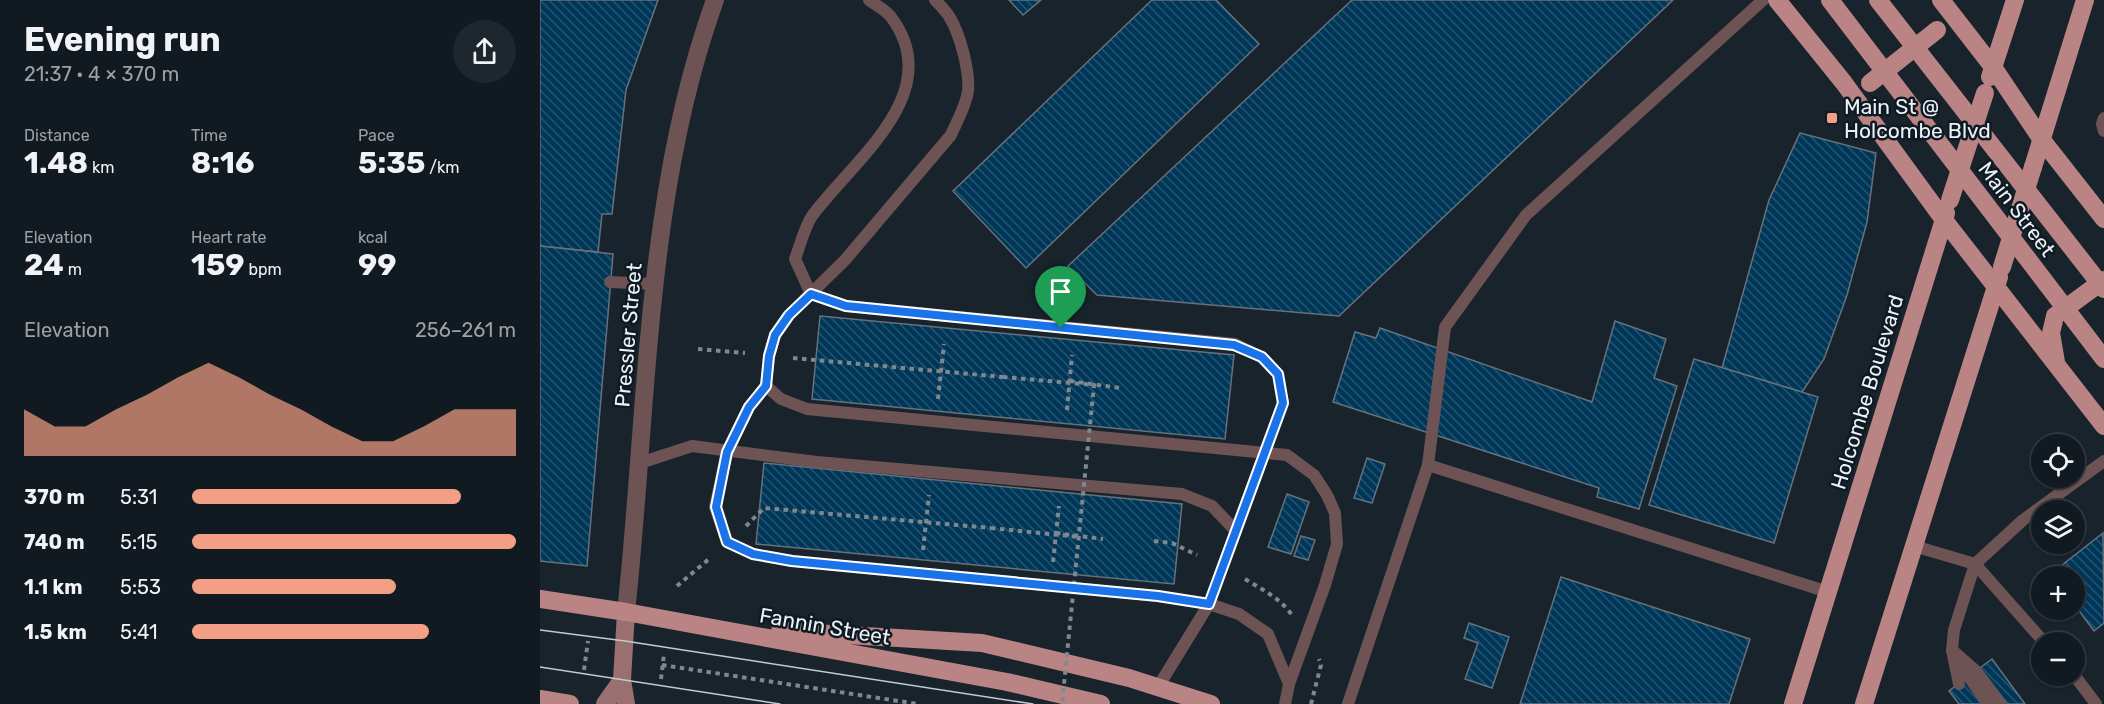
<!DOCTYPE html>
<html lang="en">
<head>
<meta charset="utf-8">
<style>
	body { margin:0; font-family:Rubik,sans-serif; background:#1f272e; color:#f1f3f6; height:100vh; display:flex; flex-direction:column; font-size:22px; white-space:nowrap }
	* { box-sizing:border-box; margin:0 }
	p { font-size:20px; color:#9ca1a5 }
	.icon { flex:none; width:33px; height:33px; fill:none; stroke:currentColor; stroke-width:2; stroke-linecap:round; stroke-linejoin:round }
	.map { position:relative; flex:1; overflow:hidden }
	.details { display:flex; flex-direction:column; background:#121a21; width:540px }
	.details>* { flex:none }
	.fabs { position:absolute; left:1491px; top:434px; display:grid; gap:12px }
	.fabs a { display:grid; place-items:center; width:54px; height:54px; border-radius:50%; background:#121a21; box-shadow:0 2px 4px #0004,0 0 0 2px #31383f; font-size:30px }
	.pin { position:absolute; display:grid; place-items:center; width:51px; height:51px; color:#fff; margin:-62px -26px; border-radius:50% 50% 50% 0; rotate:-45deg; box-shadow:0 0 6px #0007 }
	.pin .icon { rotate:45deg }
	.round { display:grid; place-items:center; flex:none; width:63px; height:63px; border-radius:32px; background:#1f272e }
	.headline { display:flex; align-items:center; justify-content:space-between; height:102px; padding:0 24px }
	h1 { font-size:33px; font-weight:700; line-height:45px }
	.stats { display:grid; grid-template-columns:repeat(3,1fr); gap:9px; height:102px; padding:6px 24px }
	.stats div { display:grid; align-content:center }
	.stats b { font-size:30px; font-weight:700 }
	.stats small { font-size:16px; font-weight:400 }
	.stats p { font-size:16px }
	.chart { height:168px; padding:12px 24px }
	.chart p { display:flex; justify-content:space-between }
	.chart svg { width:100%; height:108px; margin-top:6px; fill:#f39f85; opacity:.7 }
	ul { padding:0 24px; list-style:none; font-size:20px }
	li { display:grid; grid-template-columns:96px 72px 1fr; align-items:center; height:45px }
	li i { height:15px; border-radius:8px; background:#f39f85 }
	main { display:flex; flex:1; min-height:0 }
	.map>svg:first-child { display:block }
</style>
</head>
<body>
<main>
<section class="details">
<div class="headline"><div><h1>Evening run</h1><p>21:37 · 4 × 370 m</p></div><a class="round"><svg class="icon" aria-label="share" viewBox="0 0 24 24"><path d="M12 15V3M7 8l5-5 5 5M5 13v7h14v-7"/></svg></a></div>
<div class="stats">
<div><p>Distance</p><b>1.48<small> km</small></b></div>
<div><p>Time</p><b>8:16</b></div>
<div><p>Pace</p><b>5:35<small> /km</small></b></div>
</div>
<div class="stats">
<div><p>Elevation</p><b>24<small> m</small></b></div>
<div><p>Heart rate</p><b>159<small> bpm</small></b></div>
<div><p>kcal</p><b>99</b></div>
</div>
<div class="chart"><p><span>Elevation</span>256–261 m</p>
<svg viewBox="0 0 160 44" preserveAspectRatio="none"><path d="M0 44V25L10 32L20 32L30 25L40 19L50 12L60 6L70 12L80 19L90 25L100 32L110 38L120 38L130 32L140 25L150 25L160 25V44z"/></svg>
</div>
<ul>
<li><b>370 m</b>5:31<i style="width:83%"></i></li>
<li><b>740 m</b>5:15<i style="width:100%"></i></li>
<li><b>1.1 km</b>5:53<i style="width:63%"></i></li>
<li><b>1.5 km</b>5:41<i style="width:73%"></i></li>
</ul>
</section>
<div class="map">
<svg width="1564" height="704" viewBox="0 0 1564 704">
	<defs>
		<pattern id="building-back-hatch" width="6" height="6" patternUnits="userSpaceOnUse" patternTransform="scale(1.5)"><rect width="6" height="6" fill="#003758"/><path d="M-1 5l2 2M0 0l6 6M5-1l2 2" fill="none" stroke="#255471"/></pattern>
	</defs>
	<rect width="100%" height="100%" fill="#18232c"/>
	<g fill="url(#building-back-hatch)" stroke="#65727c" stroke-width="1.5">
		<polygon points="0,0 118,0 86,90 72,214 62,214 58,252 0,246"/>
		<polygon points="469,0 501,0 483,15"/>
		<polygon points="612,0 676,0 719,44 486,268 413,191"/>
		<polygon points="812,0 1133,0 799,316 557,295 528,266"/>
		<polygon points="1260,133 1336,153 1327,222 1307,295 1284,359 1262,392 1182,368 1229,200"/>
		<polygon points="0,246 73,254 47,566 0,561"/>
		<polygon points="280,316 694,355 685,439 272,399"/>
		<polygon points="1075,321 1126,339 1114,378 1137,386 1099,509 1057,497 1059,488 793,402 815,332 836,338 840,328 1052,402"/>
		<polygon points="1154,359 1278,397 1234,543 1109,505"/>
		<polygon points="827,458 845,464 832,503 814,498"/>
		<polygon points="224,463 642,504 634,584 216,544"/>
		<polygon points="747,494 769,502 751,554 728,547"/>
		<polygon points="1563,533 1564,623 1554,631 1534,604 1534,576 1514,576 1512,573"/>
		<polygon points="761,536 775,540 768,560 754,556"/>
		<polygon points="1021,577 1210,639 1189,704 980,704"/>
		<polygon points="929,623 969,637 952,688 925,679 938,643 924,638"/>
		<polygon points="1452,659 1485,704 1419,704 1409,691"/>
	</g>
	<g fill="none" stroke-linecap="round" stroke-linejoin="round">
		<g stroke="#7f888f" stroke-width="4" stroke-dasharray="4.5 4.5" stroke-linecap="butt">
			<polyline points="158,349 205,353"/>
			<polyline points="253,358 463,377"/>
			<polyline points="530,381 580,388"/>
			<polyline points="398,399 404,344"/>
			<polyline points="527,410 532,355"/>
			<polyline points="206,526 224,508 451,528"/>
			<polyline points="516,533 563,539"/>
			<polyline points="1495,535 1511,556"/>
			<polyline points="614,541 632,543 657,555"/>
			<polyline points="383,550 389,495"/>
			<polyline points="513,562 519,506"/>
			<path d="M705,579C723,590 742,599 753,617"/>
			<polyline points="137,586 169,559"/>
			<polyline points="122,665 378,704"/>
			<polyline points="44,670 48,641"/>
			<polyline points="121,679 124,654"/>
			<polyline points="771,704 781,665 779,659"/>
		</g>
		<g stroke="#6e5354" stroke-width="12">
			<path d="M329,0C336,5 346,10 351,17C408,93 313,160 272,216C264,228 260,246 255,259L271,294L306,306L695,344L721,357L738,374L743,403L669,604L618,687"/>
			<path d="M395,0C400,5 407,12 410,18C420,34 430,72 428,91C426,106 417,121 411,135L305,260L249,315L235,335L229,356L226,386L209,407L187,452L175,507L187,542L213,554L252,561L618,596L669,604L699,614L728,634L749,684"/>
			<polyline points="1564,118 1562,124 1564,131"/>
			<polyline points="70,282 115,284"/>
			<polyline points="226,386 241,399 267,409 747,455 774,475 787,495 795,513 797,544 785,585 749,684 745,704"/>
			<polyline points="100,463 152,446 277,462 642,494 672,506 696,531"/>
			<polyline points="888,465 1288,592"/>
			<polyline points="1374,546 1435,564 1483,520 1564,461"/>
			<polyline points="1435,564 1504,642"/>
			<polyline points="1412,650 1436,671 1461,704"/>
			<polyline points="1418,661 1448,704"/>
			<polyline points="1534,675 1556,704"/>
			<polyline points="1419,684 1412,650 1414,630 1435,564"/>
			<polyline points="808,704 888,465 905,327 986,215 1223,0"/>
		</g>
		<path stroke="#6e5354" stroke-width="18" d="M86,612C108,410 105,193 175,0"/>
		<g stroke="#996f70" stroke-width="18">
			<polyline points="65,704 82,680"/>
			<polyline points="86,704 82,680 86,612"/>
		</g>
		<g stroke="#ba8485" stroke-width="18">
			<polyline points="1237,0 1304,83 1404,220 1564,426"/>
			<polyline points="1290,0 1564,359"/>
			<polyline points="1338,0 1564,289"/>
			<polyline points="1401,0 1453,67 1502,140 1564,219"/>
			<polyline points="1450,77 1475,0"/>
			<polyline points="1493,167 1545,0"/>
			<polyline points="1515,316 1511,333 1516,362"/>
			<polyline points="0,599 86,612 467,682 561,704"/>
			<polyline points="240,631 442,643 589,678 671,704"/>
			<polyline points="0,699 30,704"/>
			<polyline points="1253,704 1406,213"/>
			<polyline points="1324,704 1459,277"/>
		</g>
		<g stroke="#c3cbd2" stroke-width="1.5">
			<polyline points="0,630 85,641 493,704"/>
			<polyline points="0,667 240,704"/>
		</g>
		<g stroke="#7f888f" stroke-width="4" stroke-dasharray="4.5 4.5" stroke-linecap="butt">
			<polyline points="463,377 554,385 522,704"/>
			<polyline points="451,528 539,537"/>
		</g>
		<g stroke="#ba8485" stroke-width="18">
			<polyline points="1330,83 1397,30"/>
			<polyline points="1410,200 1445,93"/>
			<polyline points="1462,267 1493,167"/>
			<polyline points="1515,316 1564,280"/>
		</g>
	</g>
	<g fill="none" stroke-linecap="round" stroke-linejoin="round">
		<defs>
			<polygon id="route" points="271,294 306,306 694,345 722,357 738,374 743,403 669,604 618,596 252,561 213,554 187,542 176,507 187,452 209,407 226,386 229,356 235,335 249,315"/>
		</defs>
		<use href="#route" stroke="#fff" stroke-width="12"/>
		<use href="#route" stroke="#1a73e8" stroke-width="8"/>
	</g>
	<rect fill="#f39f85" stroke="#0f1a22" stroke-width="2" x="1286" y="112" width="12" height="12" rx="3"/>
	<g text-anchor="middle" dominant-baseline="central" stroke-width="5" stroke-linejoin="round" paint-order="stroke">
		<g font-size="21" fill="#ebf2f8" stroke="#0f1a22" text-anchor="start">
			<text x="1304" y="106">Main St @<tspan x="1304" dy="24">Holcombe Blvd</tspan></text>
		</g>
		<g font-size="21" fill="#ebf2f8" stroke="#0f1a22">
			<text transform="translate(1477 209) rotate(53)">Main Street</text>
			<text transform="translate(88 335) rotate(-85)">Pressler Street</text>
			<text transform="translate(1327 392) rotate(-73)">Holcombe Boulevard</text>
			<text transform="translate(285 626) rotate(10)">Fannin Street</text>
		</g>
	</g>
</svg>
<div class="fabs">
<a><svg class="icon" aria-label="locate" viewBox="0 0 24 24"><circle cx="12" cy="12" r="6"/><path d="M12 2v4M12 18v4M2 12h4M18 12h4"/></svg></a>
<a><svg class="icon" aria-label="layers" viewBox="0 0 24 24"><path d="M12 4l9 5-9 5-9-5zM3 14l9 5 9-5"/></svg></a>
<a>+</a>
<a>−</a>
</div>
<div class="pin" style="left:521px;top:328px;background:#1e9e55"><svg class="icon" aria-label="arrive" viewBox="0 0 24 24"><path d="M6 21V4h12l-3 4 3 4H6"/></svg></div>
</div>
</main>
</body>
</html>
